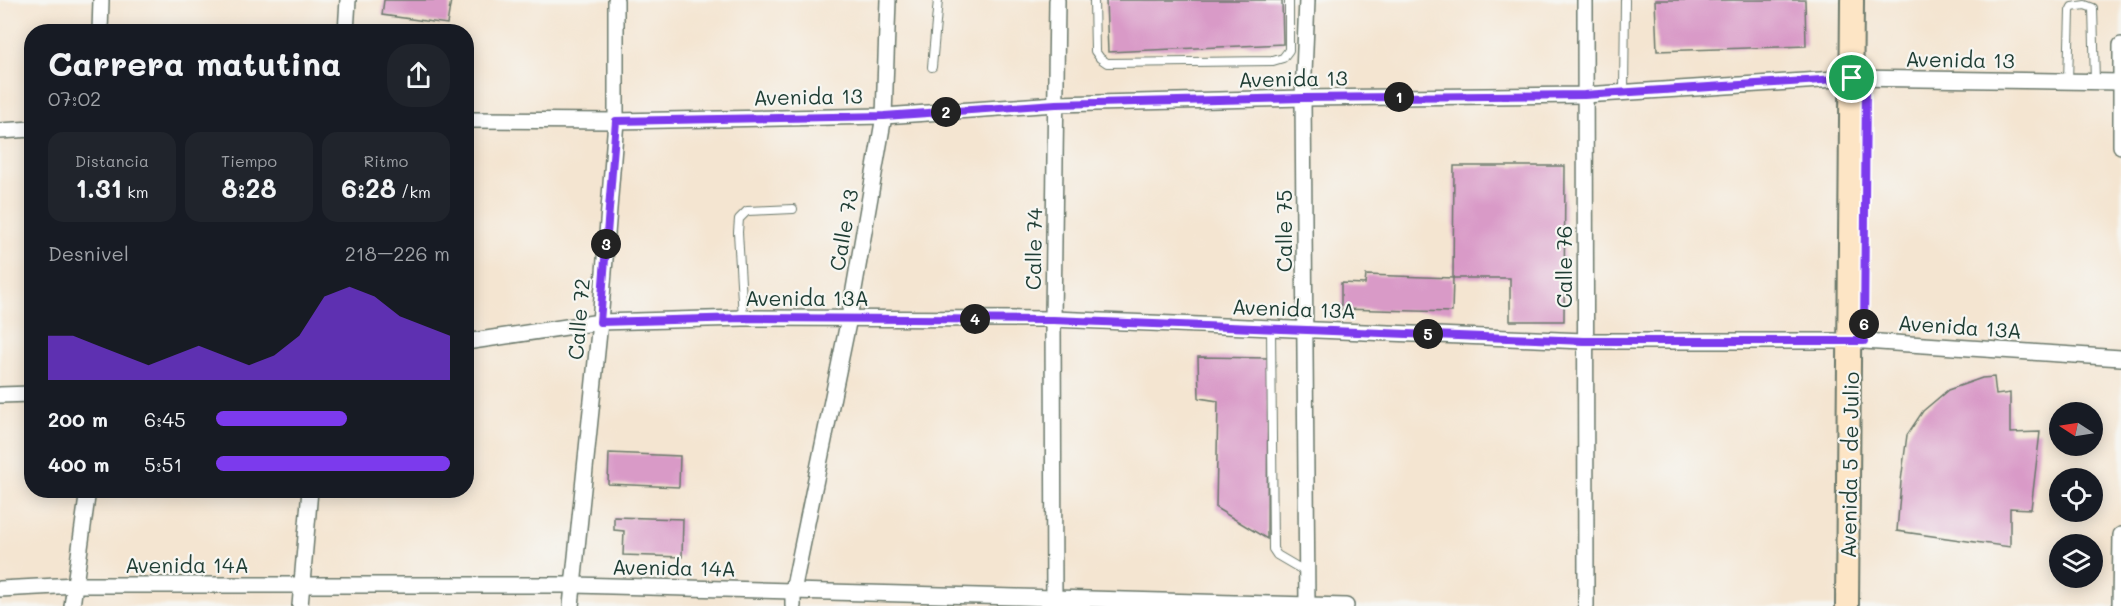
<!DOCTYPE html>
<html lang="es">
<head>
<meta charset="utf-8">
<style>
	body { margin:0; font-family:Mali,sans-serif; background:#20242c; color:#f1f3f6; height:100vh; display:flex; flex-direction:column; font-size:22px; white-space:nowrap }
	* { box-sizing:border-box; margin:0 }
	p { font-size:20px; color:#9ea1a6 }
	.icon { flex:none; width:33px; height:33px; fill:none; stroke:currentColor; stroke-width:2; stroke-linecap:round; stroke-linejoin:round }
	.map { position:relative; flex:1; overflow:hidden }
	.drawer { position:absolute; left:24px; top:24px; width:450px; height:474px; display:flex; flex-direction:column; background:#171b24; border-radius:24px; box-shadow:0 3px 15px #0003 }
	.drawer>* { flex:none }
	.needle { width:39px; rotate:282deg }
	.fabs { position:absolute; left:2049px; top:402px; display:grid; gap:12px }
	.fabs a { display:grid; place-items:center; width:54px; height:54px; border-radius:50%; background:#171b24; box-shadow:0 3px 15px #0003; font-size:30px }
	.pin { position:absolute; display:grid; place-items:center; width:51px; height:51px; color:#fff; margin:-26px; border:3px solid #fff; border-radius:50%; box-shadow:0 2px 6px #0007 }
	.km { position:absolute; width:30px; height:30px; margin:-15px; border-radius:50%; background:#222; color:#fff; font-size:16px; line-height:30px; text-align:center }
	.round { display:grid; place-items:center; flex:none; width:63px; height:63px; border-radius:24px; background:#20242c }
	.head { display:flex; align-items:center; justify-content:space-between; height:102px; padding:0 24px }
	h1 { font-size:33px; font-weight:800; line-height:45px }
	.metrics { display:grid; grid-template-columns:repeat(3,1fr); gap:9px; height:102px; padding:6px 24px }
	.metrics div { display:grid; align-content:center; border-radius:15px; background:#20242c; text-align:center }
	.metrics b { font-size:26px; font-weight:800 }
	.metrics small { font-size:16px; font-weight:400 }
	.metrics p { font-size:16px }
	.chart { height:168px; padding:12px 24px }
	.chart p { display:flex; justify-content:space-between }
	.chart svg { width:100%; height:108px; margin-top:6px; fill:#7c3aed; opacity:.7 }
	ul { padding:0 24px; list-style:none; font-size:20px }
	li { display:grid; grid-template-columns:96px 72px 1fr; align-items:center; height:45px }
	li i { height:15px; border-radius:8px; background:#7c3aed }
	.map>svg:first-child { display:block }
</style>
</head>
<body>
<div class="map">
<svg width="2121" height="606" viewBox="0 0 2121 606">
	<rect width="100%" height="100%" fill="#f6f6f2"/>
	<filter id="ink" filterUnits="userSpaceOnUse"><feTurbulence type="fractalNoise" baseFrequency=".0167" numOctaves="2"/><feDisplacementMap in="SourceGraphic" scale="12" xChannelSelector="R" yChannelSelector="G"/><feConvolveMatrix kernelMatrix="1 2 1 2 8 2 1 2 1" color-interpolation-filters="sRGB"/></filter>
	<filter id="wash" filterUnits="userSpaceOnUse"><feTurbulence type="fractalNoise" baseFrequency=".008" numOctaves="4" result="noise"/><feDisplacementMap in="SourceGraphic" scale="24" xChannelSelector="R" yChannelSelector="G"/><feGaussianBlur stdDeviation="1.35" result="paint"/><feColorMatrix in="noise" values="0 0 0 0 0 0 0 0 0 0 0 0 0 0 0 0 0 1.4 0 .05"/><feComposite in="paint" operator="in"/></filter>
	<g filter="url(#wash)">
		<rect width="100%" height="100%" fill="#f4e5d1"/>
		<g id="blocks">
			<g fill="#d99ac7">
				<polygon points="384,0 451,0 447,24 382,15"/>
				<polygon points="1106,0 1282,0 1283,44 1108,52"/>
				<polygon points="1655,0 1805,0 1806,46 1657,51"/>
				<polygon points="1454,166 1565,166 1564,321 1510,321 1510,278 1453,278"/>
				<polygon points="1366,275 1453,278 1452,312 1341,309 1341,283 1365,284"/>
				<polygon points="1198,357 1268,358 1267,539 1216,508 1218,401 1199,398"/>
				<polygon points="1994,377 1996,395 2010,393 2010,433 2040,432 2031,509 2010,508 2010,547 1897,531 1901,481 1907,435 1923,411 1948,390 1982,378"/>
				<polygon points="609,453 680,456 679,487 608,484"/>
				<polygon points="614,517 683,519 682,557 623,555 624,531 614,530"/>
			</g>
		</g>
	</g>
	<g filter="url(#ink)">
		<use href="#blocks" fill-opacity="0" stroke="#6a786b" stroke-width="1.5"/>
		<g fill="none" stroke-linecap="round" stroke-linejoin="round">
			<defs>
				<g id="lane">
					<polyline points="1094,0 1095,51 1100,58 1107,63 1273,61 1283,58 1289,50 1289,0"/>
					<polyline points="932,67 938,0"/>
					<polyline points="2068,81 2070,11 2072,7 2085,5 2093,8 2095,82"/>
					<polyline points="1624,92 1625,0"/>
					<polyline points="743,318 738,232 739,219 747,211 793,209"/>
					<polyline points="1271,328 1273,549 1277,555 1306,572"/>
				</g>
				<g id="street">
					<polyline points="1307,0 1303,98 1307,606"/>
					<polyline points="1585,0 1586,606"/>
					<polyline points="100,32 101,0"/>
					<polyline points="346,32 348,0"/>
					<polyline points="2121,45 2121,146"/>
					<polyline points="466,120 616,121 884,116 1056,104 1303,98 1584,95 1852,78 2121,82"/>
					<polyline points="0,131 32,129"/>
					<polyline points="466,342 600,322 743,318 1053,319 1584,341 1864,341 2121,358"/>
					<polyline points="0,395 32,394"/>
					<polyline points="0,589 76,585 574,585 1346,606"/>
					<polyline points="72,606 88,490"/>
					<polyline points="300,606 310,490"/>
					<polyline points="571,606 600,322 616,121 616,0"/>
					<polyline points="793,606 793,591 849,318 884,116 888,0"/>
					<polyline points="1054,606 1053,319 1057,0"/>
					<polyline points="2120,606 2121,535"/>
				</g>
				<polyline id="secondary" points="1847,606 1852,0"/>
			</defs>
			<use href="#lane" stroke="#6a786b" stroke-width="10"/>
			<use href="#street" stroke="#6a786b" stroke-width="18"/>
			<use href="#secondary" stroke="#6a786b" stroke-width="26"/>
			<use href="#lane" stroke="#fff" stroke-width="8"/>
			<use href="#street" stroke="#fff" stroke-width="15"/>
			<use href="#secondary" stroke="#fde5c5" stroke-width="22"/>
		</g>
	</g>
	<g fill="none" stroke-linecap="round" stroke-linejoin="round" filter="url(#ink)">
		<defs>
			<polygon id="route" points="1852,78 1866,78 1864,341 1584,341 1053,320 743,318 600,322 616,121 884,116 1056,104 1303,98 1584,95"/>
		</defs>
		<use href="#route" stroke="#fff" stroke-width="12"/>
		<use href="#route" stroke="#7c3aed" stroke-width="8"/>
	</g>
	<g text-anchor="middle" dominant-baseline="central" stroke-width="4.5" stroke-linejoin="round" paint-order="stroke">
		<g font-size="21" fill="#1f3d34" stroke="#f6f6f2">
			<text transform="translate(1960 59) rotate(1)">Avenida 13</text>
			<text transform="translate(1293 78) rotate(-1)">Avenida 13</text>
			<text transform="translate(808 96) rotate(-1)">Avenida 13</text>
			<text transform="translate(843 230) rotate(-80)">Calle 73</text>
			<text transform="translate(1283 231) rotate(-90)">Calle 75</text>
			<text transform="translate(1033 249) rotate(-89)">Calle 74</text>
			<text transform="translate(1563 267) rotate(-90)">Calle 76</text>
			<text x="807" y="297">Avenida 13A</text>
			<text transform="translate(1294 308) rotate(2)">Avenida 13A</text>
			<text transform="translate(578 319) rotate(-85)">Calle 72</text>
			<text transform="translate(1960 326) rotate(4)">Avenida 13A</text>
			<text transform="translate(1849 465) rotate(-89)">Avenida 5 de Julio</text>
			<text x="187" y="564">Avenida 14A</text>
			<text transform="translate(674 567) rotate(1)">Avenida 14A</text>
		</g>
	</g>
</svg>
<div class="fabs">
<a><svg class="needle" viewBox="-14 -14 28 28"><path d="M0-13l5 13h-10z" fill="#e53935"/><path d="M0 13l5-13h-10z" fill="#9ea1a6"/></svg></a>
<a><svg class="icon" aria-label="locate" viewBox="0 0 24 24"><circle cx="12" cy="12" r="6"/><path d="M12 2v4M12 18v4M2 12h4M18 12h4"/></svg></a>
<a><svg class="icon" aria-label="layers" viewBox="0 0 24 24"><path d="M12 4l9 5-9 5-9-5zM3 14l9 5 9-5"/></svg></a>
</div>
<div class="pin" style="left:1852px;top:78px;background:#1e9e55"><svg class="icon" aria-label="arrive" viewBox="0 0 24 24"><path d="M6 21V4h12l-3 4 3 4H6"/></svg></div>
<b class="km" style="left:1399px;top:97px">1</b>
<b class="km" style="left:946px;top:112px">2</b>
<b class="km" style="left:606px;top:244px">3</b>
<b class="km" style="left:975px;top:319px">4</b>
<b class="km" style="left:1428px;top:334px">5</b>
<b class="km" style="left:1864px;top:324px">6</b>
<section class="drawer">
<div class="head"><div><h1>Carrera matutina</h1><p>07:02</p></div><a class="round"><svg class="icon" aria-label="share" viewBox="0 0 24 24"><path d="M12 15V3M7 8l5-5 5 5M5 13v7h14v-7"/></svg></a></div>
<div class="metrics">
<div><p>Distancia</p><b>1.31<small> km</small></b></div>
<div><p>Tiempo</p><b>8:28</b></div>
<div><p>Ritmo</p><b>6:28<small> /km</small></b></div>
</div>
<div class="chart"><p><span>Desnivel</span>218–226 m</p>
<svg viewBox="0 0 160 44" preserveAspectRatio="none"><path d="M0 44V26L10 26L20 30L30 34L40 38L50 34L60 30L70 34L80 38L90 34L100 26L110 10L120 6L130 10L140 18L150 22L160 26V44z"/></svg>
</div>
<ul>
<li><b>200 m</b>6:45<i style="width:56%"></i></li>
<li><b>400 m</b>5:51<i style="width:100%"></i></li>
</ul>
</section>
</div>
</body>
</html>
